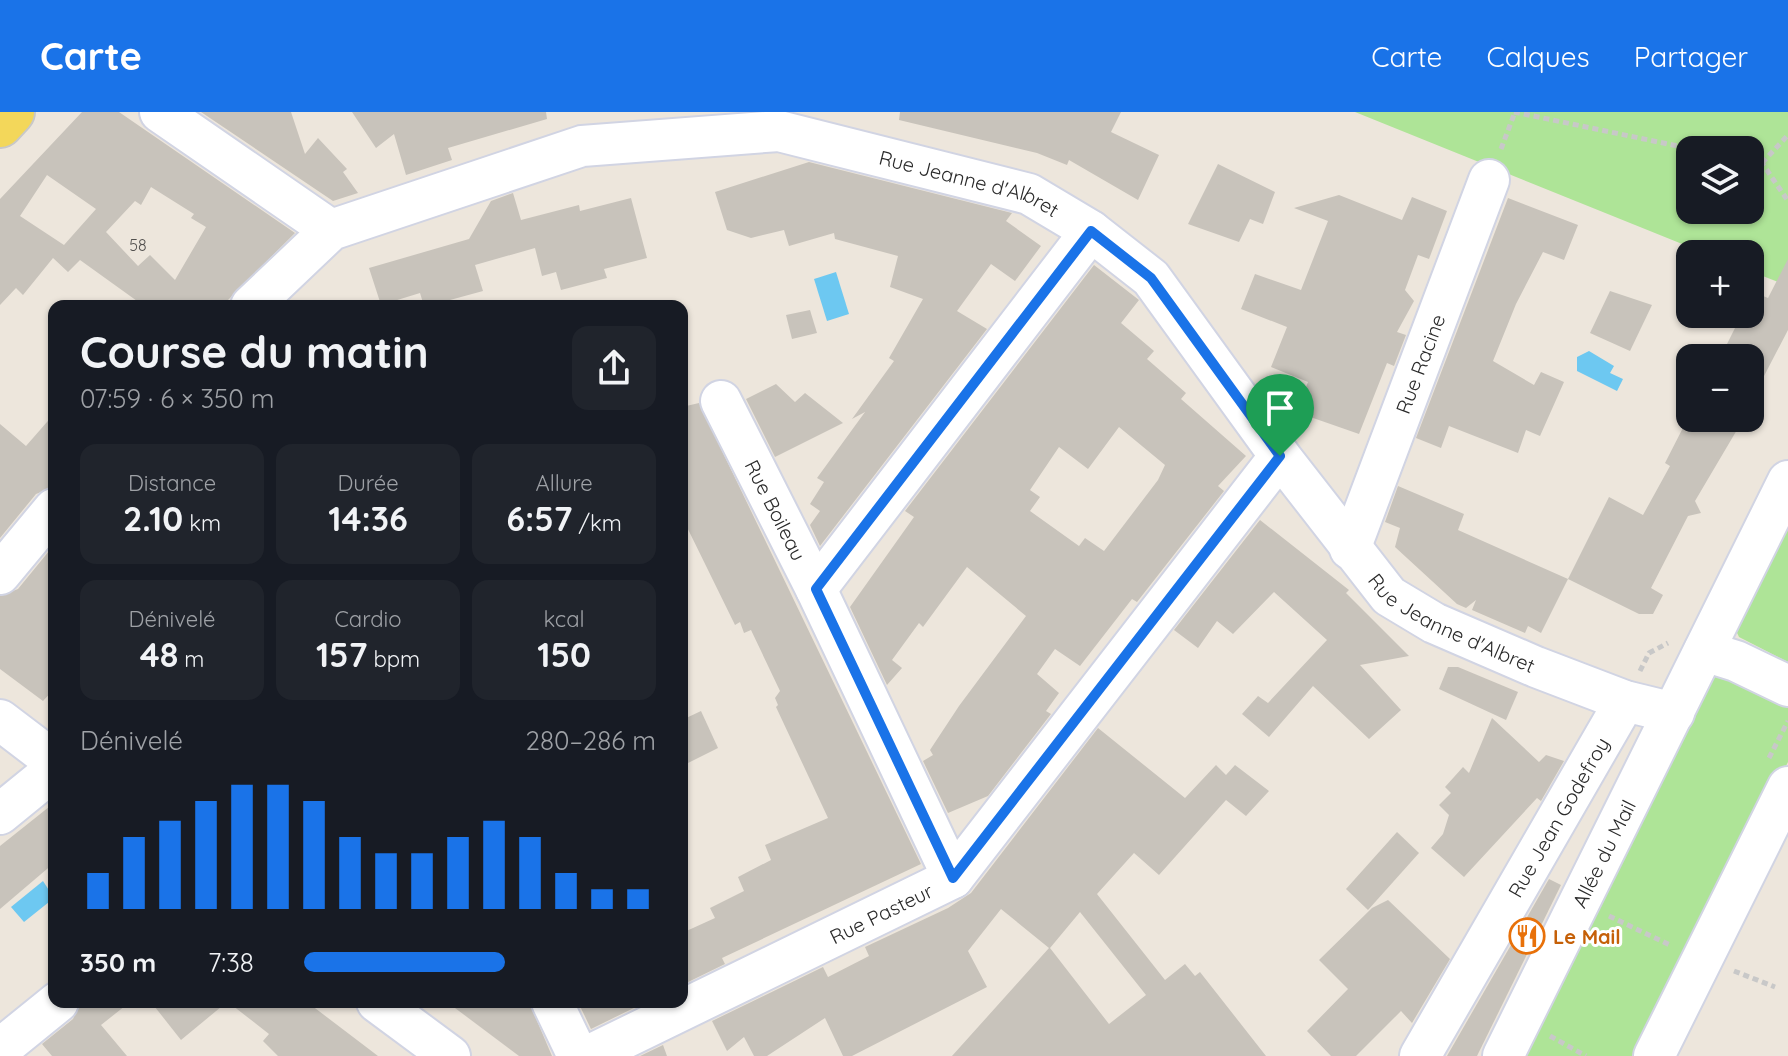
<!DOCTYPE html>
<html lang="fr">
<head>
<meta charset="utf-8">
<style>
	body { margin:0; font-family:Quicksand,sans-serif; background:#20242c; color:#f1f3f6; height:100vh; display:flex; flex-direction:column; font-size:30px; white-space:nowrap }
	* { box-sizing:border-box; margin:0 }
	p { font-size:26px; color:#9ea1a6 }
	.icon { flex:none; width:44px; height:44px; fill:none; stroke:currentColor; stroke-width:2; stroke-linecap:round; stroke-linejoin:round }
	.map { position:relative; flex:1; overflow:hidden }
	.side { position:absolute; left:48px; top:188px; width:640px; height:708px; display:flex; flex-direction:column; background:#171b24; border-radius:16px; box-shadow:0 2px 6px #0004 }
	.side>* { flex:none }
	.tools { position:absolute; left:1676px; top:24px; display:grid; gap:16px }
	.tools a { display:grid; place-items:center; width:88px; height:88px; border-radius:16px; background:#171b24; box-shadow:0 2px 6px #0004; font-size:40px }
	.pin { position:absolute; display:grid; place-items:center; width:68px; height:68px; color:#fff; margin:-82px -34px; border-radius:50% 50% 50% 0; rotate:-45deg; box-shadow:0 0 8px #0007 }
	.pin .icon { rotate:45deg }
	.round { display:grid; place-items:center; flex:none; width:84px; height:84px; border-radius:16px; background:#20242c }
	.head { display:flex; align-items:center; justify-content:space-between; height:136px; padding:0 32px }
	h1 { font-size:44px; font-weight:700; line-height:60px }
	.metrics { display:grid; grid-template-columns:repeat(3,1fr); gap:12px; height:136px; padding:8px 32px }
	.metrics div { display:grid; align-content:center; border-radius:16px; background:#20242c; text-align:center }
	.metrics b { font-size:34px; font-weight:700 }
	.metrics small { font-size:22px; font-weight:400 }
	.metrics p { font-size:22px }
	.chart { height:224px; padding:16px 32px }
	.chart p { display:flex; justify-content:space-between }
	.chart svg { width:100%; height:144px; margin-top:8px; stroke:#1a73e8; stroke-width:6 }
	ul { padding:0 32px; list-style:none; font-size:26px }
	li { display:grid; grid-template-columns:128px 96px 1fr; align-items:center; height:60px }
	li i { height:20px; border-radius:10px; background:#1a73e8 }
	header { display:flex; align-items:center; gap:48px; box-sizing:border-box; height:112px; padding:0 40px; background:#1a73e8; color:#fff }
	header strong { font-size:38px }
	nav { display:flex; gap:44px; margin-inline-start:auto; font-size:28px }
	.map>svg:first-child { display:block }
</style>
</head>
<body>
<header>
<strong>Carte</strong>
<nav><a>Carte</a><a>Calques</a><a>Partager</a></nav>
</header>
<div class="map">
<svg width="1788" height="944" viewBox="0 0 1788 944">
	<rect width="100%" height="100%" fill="#ede6dc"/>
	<g fill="#aee497" fill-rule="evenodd">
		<path d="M1355,0H1788V174L1750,159V142H1707ZM1690,38H1750V98H1690Z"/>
		<polygon points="1788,397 1788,550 1739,525 1732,510"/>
		<polygon points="1708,562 1725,566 1788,596 1788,650 1640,944 1517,944"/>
	</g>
	<g fill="#6dc8f1">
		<polygon points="836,160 849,202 827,209 814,167"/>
		<polygon points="1589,239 1614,254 1610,261 1623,267 1617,279 1577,259 1577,245"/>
		<polygon points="43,769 54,786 24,810 11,795"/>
	</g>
	<g fill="#c8c3bb" fill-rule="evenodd">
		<path d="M82,0H119L295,121L222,194H144L80,148L68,160L53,146L23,183L16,176L0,193V87ZM47,63L96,97L64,133L20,104ZM151,75L194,102L191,106L206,115L175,168L150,143L138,154L106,120L135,89L141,93Z"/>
		<polygon points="201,0 291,0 305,42 318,26 347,57 343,60 358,81 333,89"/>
		<polygon points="352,0 546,0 547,7 448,36 452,48 406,63 394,22 376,36"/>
		<polygon points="900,0 1121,0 1111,20 1159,43 1138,88 1069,48 1067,53 1037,41 899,8"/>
		<polygon points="809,50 1012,101 1006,109 1041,134 1015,169 991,152 957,199 987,217 820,434 810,413 820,399 810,392 824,370 817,366 865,300 852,307 894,249 889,246 923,187 890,175 898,144 835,127 834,121 789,134 784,118 751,126 727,118 715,80"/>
		<polygon points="1218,52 1275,80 1263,112 1250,107 1239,130 1188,112"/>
		<polygon points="513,81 521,108 579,93 580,99 631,86 647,146 604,157 607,166 561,178 556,160 542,164 535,136 475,153 483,179 428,194 424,194 420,181 381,193 369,156 469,127 491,89"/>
		<polygon points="1339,83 1402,108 1412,85 1447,99 1429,147 1418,143 1405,178 1414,189 1397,220 1406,223 1394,254 1387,251 1359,322 1296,300 1308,270 1271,255 1287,215 1241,197 1255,162 1301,178 1328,109 1294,96"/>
		<polygon points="1508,86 1578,113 1564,148 1543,140 1516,192 1493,249 1534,273 1541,260 1564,270 1540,324 1526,318 1518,341 1449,314 1441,336 1416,326"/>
		<polygon points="1788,147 1788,218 1750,291 1750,246 1720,246 1742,202 1750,202 1753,180 1768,186"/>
		<path d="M1094,153L1139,188L1121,211L1154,239L1147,247L1186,281L1181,287L1246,344L1218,374L1224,379L1137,490L1132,487L1080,554L1055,537L1037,562L1059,581L1046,599L1051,602L988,684L948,701L923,649L933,643L930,638L959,594L1026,504L967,455L923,515L919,511L892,548L902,556L887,573L850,495L914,405L905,399ZM1119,315L1165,353L1158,368L1104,439L1085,426L1079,434L1030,399L1040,385L1030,378L1059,335L1088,357Z"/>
		<polygon points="1610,179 1652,193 1630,239 1590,221"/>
		<polygon points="810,198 817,221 792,227 786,203"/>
		<polygon points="776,272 795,290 805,281 843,311 775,345 746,287"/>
		<polygon points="699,291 921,752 722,846 725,852 682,873 682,821 715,806 710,796 744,779 738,765 771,748 765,733 828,706 776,595 778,593 775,586 780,579 751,518 744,521 740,510 735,513 682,405 682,295"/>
		<polygon points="54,302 54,375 36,382 0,426 0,312 26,334"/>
		<polygon points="1688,306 1744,306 1695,389 1701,401 1688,404 1651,476 1663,483 1653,502 1639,502 1568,467 1609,385 1643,403 1670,354 1665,351"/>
		<polygon points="1398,374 1464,402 1458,418 1568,467 1541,521 1528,514 1525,521 1472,498 1476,488 1466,496 1457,492 1395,435 1400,416 1385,410"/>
		<polygon points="1260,408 1349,478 1346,481 1409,544 1360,553 1401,598 1369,627 1313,574 1269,625 1242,602 1258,584 1268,591 1327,528 1274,480 1233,522 1217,509 1198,536 1174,518"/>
		<polygon points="54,433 54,577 43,589 0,557 0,484 18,477"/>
		<polygon points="1448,555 1458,555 1518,580 1506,608 1439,577"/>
		<polygon points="701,599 718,636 682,654 682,608"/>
		<polygon points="1492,606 1539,650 1546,643 1564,649 1541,689 1537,686 1464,765 1431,736 1443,722 1449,703 1439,693 1451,681 1445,675 1463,655 1469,661"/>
		<path d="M1098,616L1185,686L1216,653L1226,663L1235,653L1269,679L1246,704L1226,688L1159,763L1134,741L1097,782L1165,868L1185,852L1195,864L1200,860L1266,944H952L1049,836L1001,797L968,839L987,875L852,944H843L825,906L767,944H754L744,925L727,939L712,909L823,855L828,865L869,844L865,835L948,796L971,781ZM1080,800L1146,883L1109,912L1050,836Z"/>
		<polygon points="54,691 54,751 0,797 0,734"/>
		<polygon points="1397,720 1419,741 1368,798 1346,777"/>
		<polygon points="1549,767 1561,773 1477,944 1447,944"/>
		<polygon points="1388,788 1450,847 1412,911 1401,899 1356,944 1331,944 1307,919 1348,877 1319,848 1372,796"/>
		<polygon points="80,890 130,890 101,913 127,944 52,944 42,932 73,907"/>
		<polygon points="151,890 227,890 181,928"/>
		<polygon points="228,890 307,890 378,944 278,944 263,929 269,922"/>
		<polygon points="447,890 529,890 552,944 519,944"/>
		<polygon points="578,890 646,890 591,917"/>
		<polygon points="663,933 667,944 640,944"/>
	</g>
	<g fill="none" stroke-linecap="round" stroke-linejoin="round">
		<defs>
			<g id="minor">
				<polyline points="160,0 331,118"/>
				<path id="s1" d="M251,194L331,118L582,34L779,19L1029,82L1091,119L1151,166L1280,344L1389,484L1434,511L1536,555L1625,589L1674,601"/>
				<path id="s2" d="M721,289L816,477L953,766"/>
				<path id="s3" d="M1350,437L1489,68"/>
				<polyline points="0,462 54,397"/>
				<polyline points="816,477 1091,119"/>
				<polyline points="1704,539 1736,549 1788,574"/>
				<polyline points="0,608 54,649"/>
				<polyline points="0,702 54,658"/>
				<polyline points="377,890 450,944"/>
				<polyline points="552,890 578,944"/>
				<polyline points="0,937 58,890"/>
				<path id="s4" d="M588,944L953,766L1280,344"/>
				<path id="s5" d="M1420,944L1625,589"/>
				<path id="s6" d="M1503,944L1788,369"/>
				<polyline points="1654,944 1788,675"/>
			</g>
			<polyline id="major" points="0,13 12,0"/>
		</defs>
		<use href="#minor" stroke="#d1d4e3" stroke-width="44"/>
		<use href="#major" stroke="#c8c8c8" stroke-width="48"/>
		<g stroke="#c8c8c8" stroke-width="5" stroke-dasharray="6 4" stroke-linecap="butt">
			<polyline points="1514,0 1697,38"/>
			<polyline points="1501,37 1515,0"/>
			<polyline points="1750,49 1762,51 1788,89"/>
			<polyline points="1762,51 1788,23"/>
			<polyline points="1640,559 1649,541 1668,531"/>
			<polyline points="1769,646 1788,609"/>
			<polyline points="1609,804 1672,834"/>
			<polyline points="1734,859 1775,875"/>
			<polyline points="1550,924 1586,944"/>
		</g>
		<use href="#minor" stroke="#fff" stroke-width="40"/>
		<use href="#major" stroke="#f3d75a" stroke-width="44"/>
	</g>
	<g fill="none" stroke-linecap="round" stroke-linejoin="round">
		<defs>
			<polygon id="route" points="1091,119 1151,166 1280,344 953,766 816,477"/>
		</defs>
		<use href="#route" stroke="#fff" stroke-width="16"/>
		<use href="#route" stroke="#1a73e8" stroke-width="10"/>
	</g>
	<defs>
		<symbol id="restaurant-ring" viewBox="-11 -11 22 22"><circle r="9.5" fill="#fff" stroke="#e8710a" stroke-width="1.5"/><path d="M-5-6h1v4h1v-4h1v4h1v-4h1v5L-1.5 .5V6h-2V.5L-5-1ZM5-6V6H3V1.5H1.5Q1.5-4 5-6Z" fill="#e8710a"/></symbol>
	</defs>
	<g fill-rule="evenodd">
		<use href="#restaurant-ring" x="1507" y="804" width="40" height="40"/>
	</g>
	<g text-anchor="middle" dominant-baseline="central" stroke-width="6" stroke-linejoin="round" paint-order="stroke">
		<g font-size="16" fill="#52504e">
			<text x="138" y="133">58</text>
		</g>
		<g font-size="20" fill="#2a2a2a" stroke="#fff">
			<text stroke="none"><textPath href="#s1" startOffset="770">Rue Jeanne d'Albret</textPath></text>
			<text stroke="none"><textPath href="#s3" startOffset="198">Rue Racine</textPath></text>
			<text stroke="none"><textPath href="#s2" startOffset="122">Rue Boileau</textPath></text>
			<text stroke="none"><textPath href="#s1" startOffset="1444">Rue Jeanne d'Albret</textPath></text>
			<text stroke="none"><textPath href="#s5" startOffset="276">Rue Jean Godefroy</textPath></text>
			<text stroke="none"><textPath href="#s6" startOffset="226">Allée du Mail</textPath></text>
			<text stroke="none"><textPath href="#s4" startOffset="326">Rue Pasteur</textPath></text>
		</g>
		<g font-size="20" font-weight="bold" fill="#c56008" stroke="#fff" text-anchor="start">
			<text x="1553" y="824">Le Mail</text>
		</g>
	</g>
</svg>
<div class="tools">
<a><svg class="icon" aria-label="layers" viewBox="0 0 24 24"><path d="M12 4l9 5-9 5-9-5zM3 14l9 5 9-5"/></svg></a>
<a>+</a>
<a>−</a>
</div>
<div class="pin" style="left:1280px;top:344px;background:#1e9e55"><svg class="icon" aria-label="arrive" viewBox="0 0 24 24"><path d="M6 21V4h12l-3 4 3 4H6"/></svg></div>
<section class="side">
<div class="head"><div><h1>Course du matin</h1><p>07:59 · 6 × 350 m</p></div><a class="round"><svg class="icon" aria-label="share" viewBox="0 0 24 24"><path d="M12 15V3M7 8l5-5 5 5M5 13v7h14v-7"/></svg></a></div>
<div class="metrics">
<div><p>Distance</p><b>2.10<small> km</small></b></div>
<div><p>Durée</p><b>14:36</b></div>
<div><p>Allure</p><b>6:57<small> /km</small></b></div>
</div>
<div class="metrics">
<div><p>Dénivelé</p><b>48<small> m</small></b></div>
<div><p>Cardio</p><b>157<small> bpm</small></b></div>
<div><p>kcal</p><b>150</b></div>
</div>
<div class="chart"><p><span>Dénivelé</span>280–286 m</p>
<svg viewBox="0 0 160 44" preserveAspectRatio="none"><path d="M5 44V33M15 44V22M25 44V17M35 44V11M45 44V6M55 44V6M65 44V11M75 44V22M85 44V27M95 44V27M105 44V22M115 44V17M125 44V22M135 44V33M145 44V38M155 44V38"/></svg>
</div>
<ul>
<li><b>350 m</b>7:38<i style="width:57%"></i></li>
</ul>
</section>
</div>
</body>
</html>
